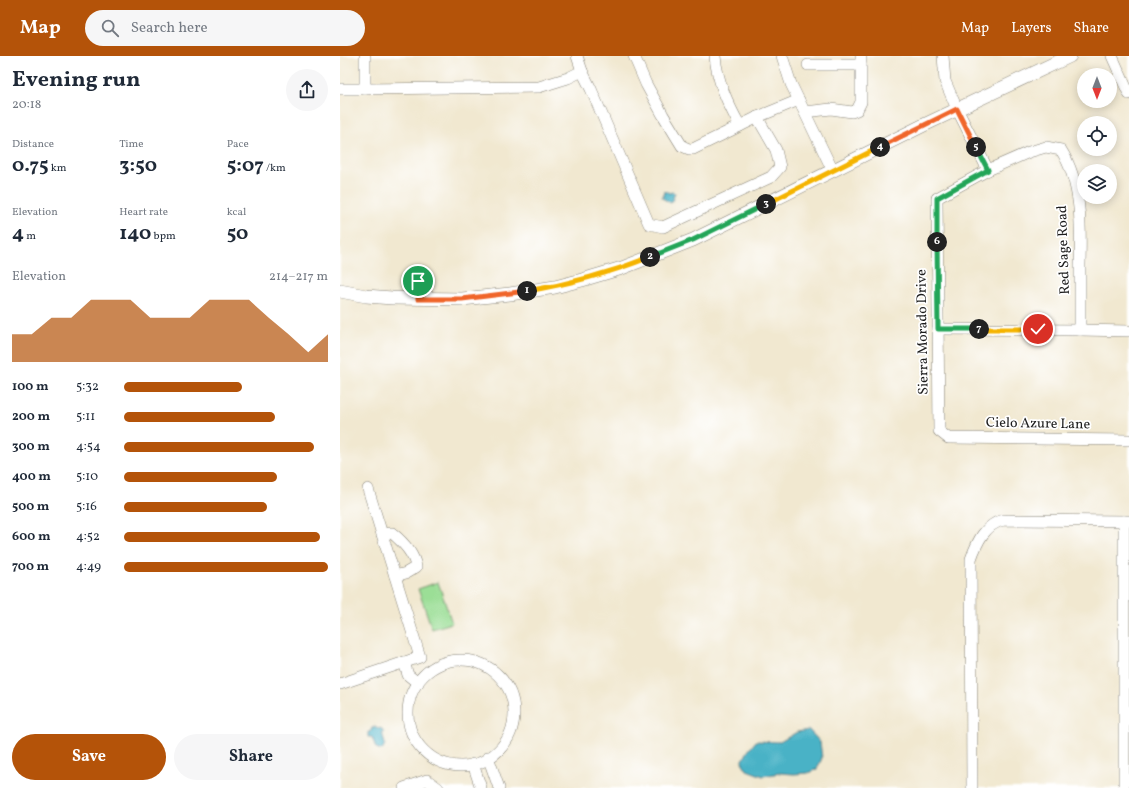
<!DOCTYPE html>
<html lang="en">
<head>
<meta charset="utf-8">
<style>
	body { margin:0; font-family:Vollkorn,serif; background:#f6f6f7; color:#1f2937; height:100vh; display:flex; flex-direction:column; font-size:15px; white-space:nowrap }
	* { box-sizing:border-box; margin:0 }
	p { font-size:13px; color:#747a83 }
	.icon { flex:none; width:22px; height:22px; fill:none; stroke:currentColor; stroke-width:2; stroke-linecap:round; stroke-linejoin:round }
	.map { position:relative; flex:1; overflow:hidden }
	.drawer { display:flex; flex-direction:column; background:#fff; width:340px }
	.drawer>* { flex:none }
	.needle { width:26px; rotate:180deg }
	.controls { position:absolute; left:737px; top:12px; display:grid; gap:8px }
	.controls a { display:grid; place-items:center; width:40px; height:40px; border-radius:50%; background:#fff; box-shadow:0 2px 10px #0003; font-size:20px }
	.pin { position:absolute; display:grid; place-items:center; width:34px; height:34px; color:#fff; margin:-17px; border:2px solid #fff; border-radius:50%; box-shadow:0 1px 4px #0007 }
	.km { position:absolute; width:20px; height:20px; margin:-10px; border-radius:50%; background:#222; color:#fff; font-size:11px; line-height:20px; text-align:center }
	.round { display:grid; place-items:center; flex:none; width:42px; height:42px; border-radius:21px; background:#f6f6f7 }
	.headline { display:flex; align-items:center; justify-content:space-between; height:68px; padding:0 12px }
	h1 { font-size:22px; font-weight:700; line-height:30px }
	.figures { display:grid; grid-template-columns:repeat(3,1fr); gap:6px; height:68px; padding:4px 12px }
	.figures div { display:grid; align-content:center }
	.figures b { font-size:20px; font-weight:700 }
	.figures small { font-size:11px; font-weight:400 }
	.figures p { font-size:11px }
	.chart { height:112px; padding:8px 12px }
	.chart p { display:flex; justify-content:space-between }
	.chart svg { width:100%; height:72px; margin-top:4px; fill:#b45309; opacity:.7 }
	.action { display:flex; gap:8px; margin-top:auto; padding:8px 12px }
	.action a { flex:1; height:46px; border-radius:24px; background:#b45309; color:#fff; font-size:16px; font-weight:700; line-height:46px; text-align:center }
	.action a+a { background:#f6f6f7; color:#1f2937 }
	ul { padding:0 12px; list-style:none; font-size:13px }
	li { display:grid; grid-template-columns:64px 48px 1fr; align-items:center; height:30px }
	li i { height:10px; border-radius:5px; background:#b45309 }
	header { display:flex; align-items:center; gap:24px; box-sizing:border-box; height:56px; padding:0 20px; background:#b45309; color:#fff }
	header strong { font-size:19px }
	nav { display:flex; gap:22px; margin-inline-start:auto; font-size:14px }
	.search { width:280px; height:36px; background:#f6f6f7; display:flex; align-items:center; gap:10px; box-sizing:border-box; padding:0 14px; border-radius:22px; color:#747a83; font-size:15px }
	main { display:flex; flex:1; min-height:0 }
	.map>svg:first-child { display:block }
</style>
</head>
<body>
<header>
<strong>Map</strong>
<div class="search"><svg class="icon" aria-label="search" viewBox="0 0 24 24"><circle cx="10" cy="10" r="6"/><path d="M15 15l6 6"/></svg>Search here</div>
<nav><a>Map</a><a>Layers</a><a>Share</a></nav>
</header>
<main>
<section class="drawer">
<div class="headline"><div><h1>Evening run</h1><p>20:18</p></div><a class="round"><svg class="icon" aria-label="share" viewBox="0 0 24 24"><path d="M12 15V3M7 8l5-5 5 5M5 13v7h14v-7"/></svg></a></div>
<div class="figures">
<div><p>Distance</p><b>0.75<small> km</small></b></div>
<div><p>Time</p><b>3:50</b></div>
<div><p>Pace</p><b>5:07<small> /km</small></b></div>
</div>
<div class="figures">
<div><p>Elevation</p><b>4<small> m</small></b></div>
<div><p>Heart rate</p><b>140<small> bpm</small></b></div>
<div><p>kcal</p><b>50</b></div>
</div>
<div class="chart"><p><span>Elevation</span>214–217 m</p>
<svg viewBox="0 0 160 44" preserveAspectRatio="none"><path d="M0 44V27L10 27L20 17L30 17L40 6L50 6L60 6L70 17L80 17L90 17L100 6L110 6L120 6L130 17L140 27L150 38L160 27V44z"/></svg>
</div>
<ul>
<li><b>100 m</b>5:32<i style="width:58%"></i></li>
<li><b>200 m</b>5:11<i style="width:74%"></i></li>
<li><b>300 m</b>4:54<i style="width:93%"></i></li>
<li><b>400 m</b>5:10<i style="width:75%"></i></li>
<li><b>500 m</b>5:16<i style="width:70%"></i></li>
<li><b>600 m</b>4:52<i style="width:96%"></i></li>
<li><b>700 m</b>4:49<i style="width:100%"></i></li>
</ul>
<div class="action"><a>Save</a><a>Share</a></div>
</section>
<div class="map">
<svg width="789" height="732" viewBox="0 0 789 732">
	<rect width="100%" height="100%" fill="#fff"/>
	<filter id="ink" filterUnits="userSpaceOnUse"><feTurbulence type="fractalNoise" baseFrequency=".025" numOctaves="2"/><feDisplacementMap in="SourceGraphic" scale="8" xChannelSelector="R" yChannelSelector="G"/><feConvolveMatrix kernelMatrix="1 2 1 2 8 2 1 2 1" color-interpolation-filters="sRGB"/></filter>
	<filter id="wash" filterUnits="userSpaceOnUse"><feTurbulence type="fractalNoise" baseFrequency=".012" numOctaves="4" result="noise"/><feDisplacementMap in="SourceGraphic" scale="16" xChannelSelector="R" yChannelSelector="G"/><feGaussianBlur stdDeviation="0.9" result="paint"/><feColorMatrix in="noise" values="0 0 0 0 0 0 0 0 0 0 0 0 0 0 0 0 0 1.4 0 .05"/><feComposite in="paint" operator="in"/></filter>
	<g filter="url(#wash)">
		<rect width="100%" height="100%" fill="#f1e8d0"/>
		<polygon fill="#9bde96" stroke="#5c7d59" points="98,526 112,567 92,573 78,533"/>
		<g fill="#48b2c6" stroke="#326771">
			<polygon points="325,135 330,137 332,136 335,137 331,147 322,142"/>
			<polygon points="35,670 39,673 41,672 44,676 42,676 45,688 42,694 36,692 32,681 28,681 28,676 30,676 32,672"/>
			<polygon points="469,674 480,686 482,702 477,713 468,717 454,718 440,717 423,720 407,714 402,706 408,695 416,685 440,686 457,676"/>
		</g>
	</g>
	<g filter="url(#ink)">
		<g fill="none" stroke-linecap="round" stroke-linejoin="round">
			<defs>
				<g id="minor">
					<polyline points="294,0 306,28 323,59 342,90 349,93 353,93 420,60 459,44"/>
					<path d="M375,0C377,25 388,48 400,70"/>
					<polyline points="442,0 451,28 493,115"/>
					<polyline points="603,0 605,25 617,53 648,114"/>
					<polyline points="772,0 789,38"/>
					<polyline points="468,9 521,9"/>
					<polyline points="242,15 251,33 309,168 323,171 431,121 440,111 436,94 417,61"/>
					<polyline points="0,33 25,33 25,0"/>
					<polyline points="25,33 199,31 228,22 242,15 237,0"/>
					<polyline points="465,56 491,53 512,56 517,54 521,46 521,0"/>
					<polyline points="78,243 79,222"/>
					<polyline points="598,273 740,274 789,275"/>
					<path d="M740,274C740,252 740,231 740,209C741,171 742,127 721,94L706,91L689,96L648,114L597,142L599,375L608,382L789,384"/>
					<polyline points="784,465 784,732"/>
					<path d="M42,478L52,477C63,486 74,497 76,511L66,517L55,520"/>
					<circle cx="121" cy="657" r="53"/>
					<polyline points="64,606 68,619 78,627"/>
					<polyline points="0,628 80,601 28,433"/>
					<polyline points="148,701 159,732"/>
					<polyline points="133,708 141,732"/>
					<polyline points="64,732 87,724 98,732"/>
					<path d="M632,732L631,503C637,486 645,468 664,464L789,465"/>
				</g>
				<polyline id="major" points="0,235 26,240 52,242 122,243 170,238 215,231 242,224 282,212 353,184 584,69 730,0"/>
			</defs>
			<use href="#minor" stroke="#868276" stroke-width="12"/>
			<use href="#major" stroke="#868276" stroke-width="14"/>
			<use href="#minor" stroke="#fff" stroke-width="11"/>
			<use href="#major" stroke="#fff" stroke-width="13"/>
		</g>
	</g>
	<g fill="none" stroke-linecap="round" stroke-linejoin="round" filter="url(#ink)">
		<defs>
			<polyline id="split-1" points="78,225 78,243 122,243 187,235"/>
			<path id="split-2" d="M187,235C230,228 270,217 310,201"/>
			<polyline id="split-3" points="310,201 353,184 426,148"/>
			<polyline id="split-4" points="426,148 540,91"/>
			<polyline id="split-5" points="540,91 617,53 636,91"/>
			<polyline id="split-6" points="597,186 597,142 648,114 636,91"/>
			<polyline id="split-7" points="597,186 598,273 639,273"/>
			<polyline id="split-8" points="639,273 698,273"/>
		</defs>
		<use href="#split-1" stroke="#fff" stroke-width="8"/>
		<use href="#split-2" stroke="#fff" stroke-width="8"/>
		<use href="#split-3" stroke="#fff" stroke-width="8"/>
		<use href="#split-4" stroke="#fff" stroke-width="8"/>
		<use href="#split-5" stroke="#fff" stroke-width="8"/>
		<use href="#split-6" stroke="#fff" stroke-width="8"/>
		<use href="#split-7" stroke="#fff" stroke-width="8"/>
		<use href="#split-8" stroke="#fff" stroke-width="8"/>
		<use href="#split-1" stroke="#f0652b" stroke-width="5"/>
		<use href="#split-2" stroke="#f5b400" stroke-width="5"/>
		<use href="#split-3" stroke="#22a559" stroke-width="5"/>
		<use href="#split-4" stroke="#f5b400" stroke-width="5"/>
		<use href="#split-5" stroke="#f0652b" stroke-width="5"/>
		<use href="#split-6" stroke="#22a559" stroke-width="5"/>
		<use href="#split-7" stroke="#22a559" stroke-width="5"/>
		<use href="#split-8" stroke="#f5b400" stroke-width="5"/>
	</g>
	<g text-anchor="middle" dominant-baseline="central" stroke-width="3.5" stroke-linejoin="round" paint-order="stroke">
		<g font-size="14" fill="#1c1c1c" stroke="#fff">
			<text transform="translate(724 194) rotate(-92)">Red Sage Road</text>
			<text transform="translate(583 276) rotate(-91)">Sierra Morado Drive</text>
			<text transform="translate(698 368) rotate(1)">Cielo Azure Lane</text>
		</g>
	</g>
</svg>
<div class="controls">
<a><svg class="needle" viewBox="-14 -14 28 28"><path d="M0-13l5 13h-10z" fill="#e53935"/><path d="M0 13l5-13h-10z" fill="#747a83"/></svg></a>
<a><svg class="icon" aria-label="locate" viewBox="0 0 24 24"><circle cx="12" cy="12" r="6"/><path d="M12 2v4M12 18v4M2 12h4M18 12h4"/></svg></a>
<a><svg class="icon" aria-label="layers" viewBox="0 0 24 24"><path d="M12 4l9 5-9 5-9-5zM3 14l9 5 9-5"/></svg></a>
</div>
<div class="pin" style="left:78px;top:225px;background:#1e9e55"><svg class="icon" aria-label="arrive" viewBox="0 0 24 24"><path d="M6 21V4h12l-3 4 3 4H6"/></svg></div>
<div class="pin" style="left:698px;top:273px;background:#d93025"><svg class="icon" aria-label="check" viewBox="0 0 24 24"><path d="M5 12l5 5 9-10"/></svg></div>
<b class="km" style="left:187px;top:235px">1</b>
<b class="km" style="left:310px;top:201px">2</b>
<b class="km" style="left:426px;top:148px">3</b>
<b class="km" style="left:540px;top:91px">4</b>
<b class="km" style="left:636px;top:91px">5</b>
<b class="km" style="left:597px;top:186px">6</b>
<b class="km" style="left:639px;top:273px">7</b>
</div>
</main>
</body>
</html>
